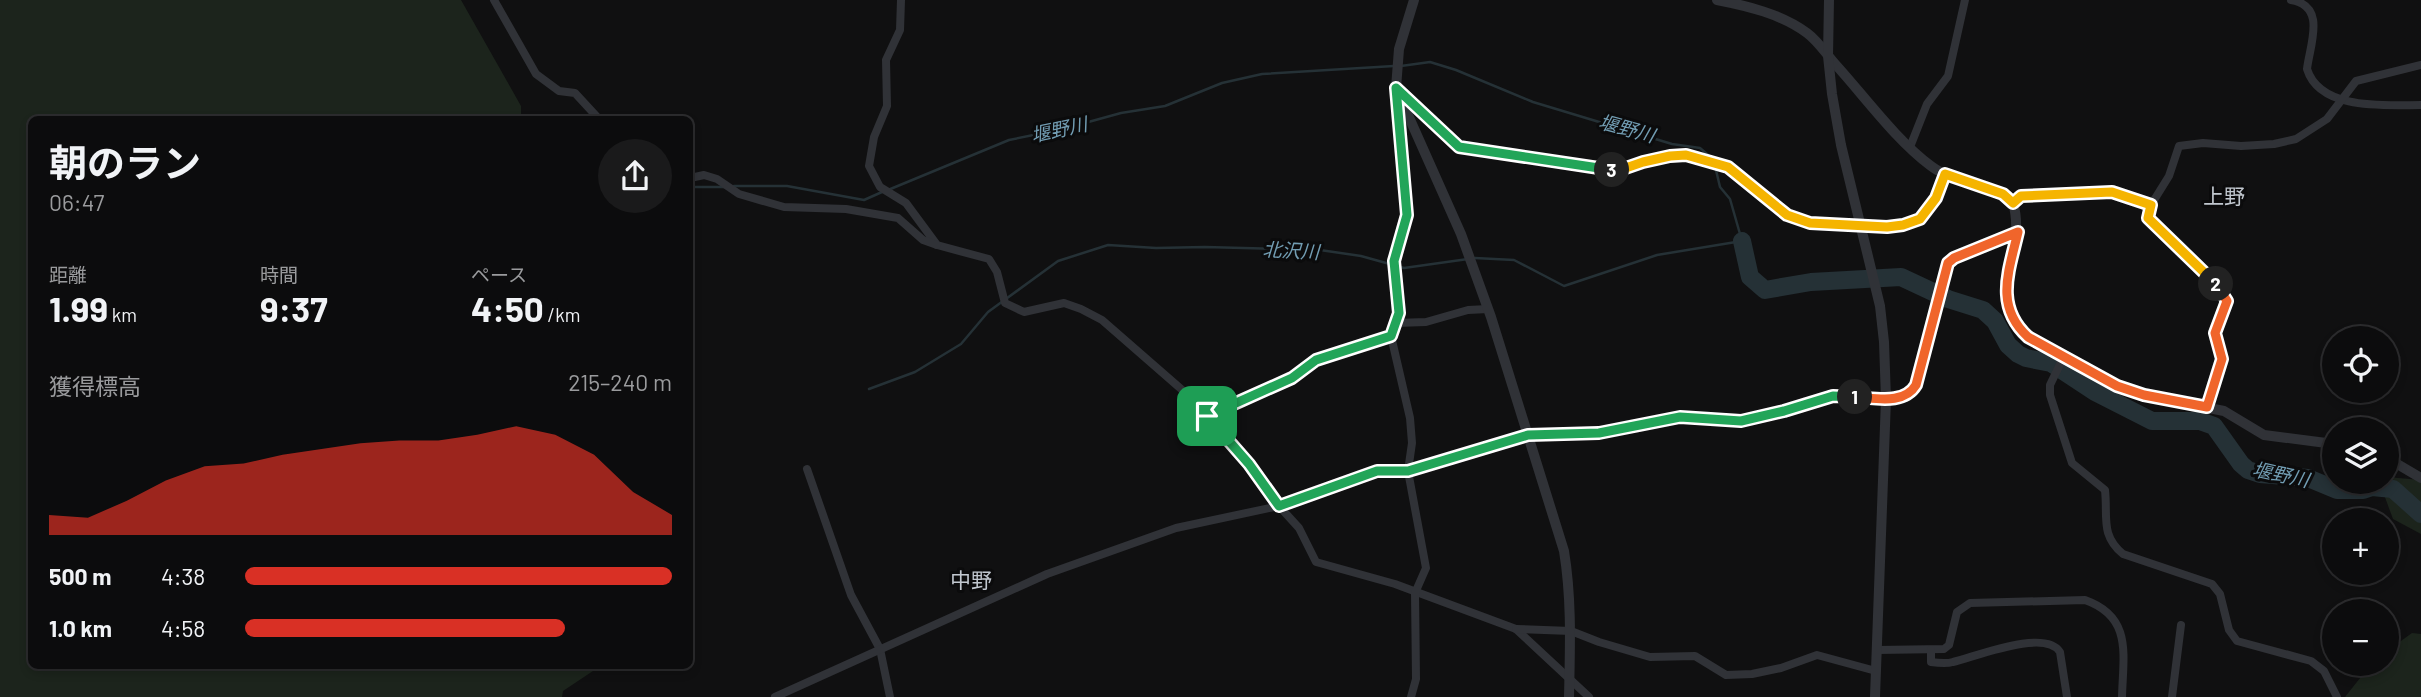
<!DOCTYPE html>
<html lang="ja">
<head>
<meta charset="utf-8">
<style>
	body { margin:0; font-family:Barlow,"Noto Sans JP",sans-serif; background:#1a1a1b; color:#f1f3f6; height:100vh; display:flex; flex-direction:column; font-size:26px; white-space:nowrap }
	* { box-sizing:border-box; margin:0 }
	p { font-size:23px; color:#9a9b9d }
	.icon { flex:none; width:38px; height:38px; fill:none; stroke:currentColor; stroke-width:2; stroke-linecap:round; stroke-linejoin:round }
	.map { position:relative; flex:1; overflow:hidden }
	.details { position:absolute; left:28px; top:116px; width:665px; height:553px; display:flex; flex-direction:column; background:#0c0c0d; border-radius:10px; box-shadow:0 4px 10px #0003,0 0 0 2px #2c2c2e }
	.details>* { flex:none }
	.tools { position:absolute; left:2322px; top:326px; display:grid; gap:14px }
	.tools a { display:grid; place-items:center; width:77px; height:77px; border-radius:50%; background:#0c0c0d; box-shadow:0 4px 10px #0003,0 0 0 2px #2c2c2e; font-size:35px }
	.pin { position:absolute; display:grid; place-items:center; width:60px; height:60px; color:#fff; margin:-30px; border-radius:14px; box-shadow:0 4px 10px #0006 }
	.km { position:absolute; width:35px; height:35px; margin:-18px; border-radius:50%; background:#222; color:#fff; font-size:19px; line-height:35px; text-align:center }
	.round { display:grid; place-items:center; flex:none; width:74px; height:74px; border-radius:37px; background:#1a1a1b }
	.summary { display:flex; align-items:center; justify-content:space-between; height:119px; padding:0 21px }
	h1 { font-size:38px; font-weight:700; line-height:52px }
	.stats { display:grid; grid-template-columns:repeat(3,1fr); gap:10px; height:119px; padding:7px 21px }
	.stats div { display:grid; align-content:center }
	.stats b { font-size:35px; font-weight:700 }
	.stats small { font-size:19px; font-weight:400 }
	.stats p { font-size:19px }
	.chart { height:196px; padding:14px 21px }
	.chart p { display:flex; justify-content:space-between }
	.chart svg { width:100%; height:126px; margin-top:7px; fill:#d93025; opacity:.7 }
	ul { padding:0 21px; list-style:none; font-size:23px }
	li { display:grid; grid-template-columns:112px 84px 1fr; align-items:center; height:52px }
	li i { height:18px; border-radius:9px; background:#d93025 }
	.map>svg:first-child { display:block }
</style>
</head>
<body>
<div class="map">
<svg width="2421" height="697" viewBox="0 0 2421 697">
	<rect width="100%" height="100%" fill="#101011"/>
	<g fill="#1c241c">
		<polygon points="0,0 461,0 521,106 521,119 32,119 32,665 602,665 563,691 562,697 0,697"/>
		<polygon points="2387,477 2421,480 2421,534 2393,519 2379,481 2387,481"/>
		<polygon points="2412,633 2421,634 2421,697 2345,697 2372,663 2387,663 2387,651"/>
	</g>
	<g fill="none" stroke-linecap="round" stroke-linejoin="round">
		<g stroke="#253136" stroke-width="2.5">
			<polyline points="1401,66 1430,62 1456,70 1533,102 1672,144 1700,148 1714,160"/>
			<polyline points="734,186 787,186 864,200 882,192"/>
			<polyline points="690,187 724,187"/>
			<polyline points="888,190 1009,140 1063,129 1121,113 1165,106 1222,83 1262,74 1394,66"/>
			<polyline points="1475,258 1514,260 1564,286 1657,255 1742,241 1730,199 1720,187 1715,166"/>
			<polyline points="869,389 915,372 961,344 988,312 1058,261 1108,245 1156,248 1205,247 1320,250 1361,256 1404,268 1468,259"/>
		</g>
		<polyline stroke="#253136" stroke-width="18" points="1742,241 1750,277 1765,290 1811,282 1901,277 1948,299 1983,310 1995,321 2008,345 2018,354 2026,358 2051,363 2095,392 2152,421 2200,421 2214,426 2241,464 2248,470 2260,474 2308,478 2337,490 2363,490 2372,487 2393,489 2421,514"/>
		<g stroke="#303237" stroke-width="8">
			<polyline points="494,0 536,74 559,91 575,93 599,119"/>
			<polyline points="901,0 900,30 886,60 887,106 874,137 869,166 880,187 906,203 937,245 989,259 997,272 1005,303 1024,312 1064,303 1081,309 1102,320 1188,395 1249,464 1279,506 1299,528 1316,562 1395,584 1516,629 1589,697"/>
			<path d="M2291,0C2327,6 2310,44 2307,69C2320,111 2386,105 2421,105"/>
			<polyline points="1400,91 1459,147 1617,171 1669,156 1686,155 1728,167 1787,215 1810,223 1887,227 1903,225 1920,219 1935,198 1945,174"/>
			<polyline points="1397,95 1407,215 1394,261 1399,313 1391,336 1410,418 1412,443 1408,471 1426,568 1415,593 1416,679 1411,697"/>
			<polyline points="1910,147 1927,104 1948,76 1965,0"/>
			<polyline points="690,178 704,175 717,179 739,194 784,207 846,209 898,218 923,240 937,245"/>
			<polyline points="2013,203 2021,196 2112,192 2151,205 2148,218 2213,279 2227,301 2215,333 2222,359 2207,407"/>
			<polyline points="2151,205 2169,176 2179,146 2203,143 2241,146 2274,144 2296,139 2327,119 2356,81 2421,65"/>
			<polyline points="1396,323 1426,322 1468,310 1488,309"/>
			<path d="M2064,356L2050,385V395L2072,463L2105,490C2108,517 2100,535 2123,554L2212,584L2220,594L2229,630L2237,641L2311,661L2324,671L2337,697"/>
			<polyline points="1207,416 1292,378 1316,360 1391,336"/>
			<polyline points="807,469 851,595 880,649 890,697"/>
			<polyline points="1516,629 1571,631 1599,642 1650,657 1695,656 1726,675 1752,674 1781,668 1817,655 1876,671"/>
			<path d="M1877,650L1944,649L1949,645L1957,612L1970,603L2085,600C2133,617 2123,655 2122,697"/>
			<path d="M1931,650V662C1938,663 1946,664 1953,662C1975,657 2045,628 2060,652L2067,697"/>
			<polyline points="775,697 1047,574 1176,528 1279,506 1377,471 1408,471 1527,435 1599,433 1680,417 1741,421 1785,411 1833,396 1901,397 1911,393 1916,385 1948,263 1954,258 2018,232"/>
			<polyline points="2172,697 2181,625"/>
		</g>
		<g stroke="#303237" stroke-width="10">
			<path d="M1414,0L1399,49L1396,88L1461,234L1491,317L1564,551C1572,600 1570,648 1569,697"/>
			<path d="M1717,0C1748,6 1781,14 1807,33C1818,41 1827,55 1836,65C1865,97 1896,140 1931,166C1955,184 1989,184 2013,203C2028,252 1982,297 2028,337L2117,386L2144,395L2224,411L2264,435L2334,444"/>
			<polyline points="1829,0 1828,56 1832,94 1841,145 1880,306 1884,342 1886,399 1875,697"/>
			<polyline points="2387,458 2421,478"/>
		</g>
	</g>
	<g fill="none" stroke-linecap="round" stroke-linejoin="round">
		<defs>
			<polyline id="split-1" points="1207,416 1249,464 1279,506 1377,471 1408,471 1528,435 1599,433 1680,417 1741,421 1784,411 1833,396 1855,397"/>
			<path id="split-2" d="M1855,397C1876,398 1904,405 1916,385L1948,263L1954,258L2018,232C2009,271 1994,306 2028,337L2117,386L2144,395L2207,407L2222,359L2215,333L2227,301L2216,284"/>
			<polyline id="split-3" points="1612,170 1617,171 1643,162 1670,156 1686,155 1728,167 1787,215 1810,223 1887,227 1903,225 1920,219 1936,198 1945,174 2003,194 2013,203 2021,196 2112,192 2151,205 2148,218 2216,284"/>
			<polyline id="split-4" points="1207,416 1292,378 1316,360 1391,336 1399,313 1394,261 1407,215 1396,88 1459,147 1612,170"/>
		</defs>
		<use href="#split-1" stroke="#fff" stroke-width="14"/>
		<use href="#split-2" stroke="#fff" stroke-width="14"/>
		<use href="#split-3" stroke="#fff" stroke-width="14"/>
		<use href="#split-4" stroke="#fff" stroke-width="14"/>
		<use href="#split-1" stroke="#22a559" stroke-width="9"/>
		<use href="#split-2" stroke="#f0652b" stroke-width="9"/>
		<use href="#split-3" stroke="#f5b400" stroke-width="9"/>
		<use href="#split-4" stroke="#22a559" stroke-width="9"/>
	</g>
	<g text-anchor="middle" dominant-baseline="central" stroke-width="6" stroke-linejoin="round" paint-order="stroke">
		<g font-size="19" font-style="italic" fill="#729db3" stroke="#0b0b0c">
			<text transform="translate(1627 128) rotate(15)">堰野川</text>
			<text transform="translate(1059 129) rotate(-12)">堰野川</text>
			<text transform="translate(1291 250) rotate(3)">北沢川</text>
			<text transform="translate(2281 474) rotate(12)">堰野川</text>
		</g>
		<g font-size="21" fill="#c1c7cf" stroke="#0b0b0c">
			<text x="2224" y="195">上野</text>
			<text x="971" y="579">中野</text>
		</g>
	</g>
</svg>
<div class="tools">
<a><svg class="icon" aria-label="locate" viewBox="0 0 24 24"><circle cx="12" cy="12" r="6"/><path d="M12 2v4M12 18v4M2 12h4M18 12h4"/></svg></a>
<a><svg class="icon" aria-label="layers" viewBox="0 0 24 24"><path d="M12 4l9 5-9 5-9-5zM3 14l9 5 9-5"/></svg></a>
<a>+</a>
<a>−</a>
</div>
<div class="pin" style="left:1207px;top:416px;background:#1e9e55"><svg class="icon" aria-label="arrive" viewBox="0 0 24 24"><path d="M6 21V4h12l-3 4 3 4H6"/></svg></div>
<b class="km" style="left:1855px;top:397px">1</b>
<b class="km" style="left:2216px;top:284px">2</b>
<b class="km" style="left:1612px;top:170px">3</b>
<section class="details">
<div class="summary"><div><h1>朝のラン</h1><p>06:47</p></div><a class="round"><svg class="icon" aria-label="share" viewBox="0 0 24 24"><path d="M12 15V3M7 8l5-5 5 5M5 13v7h14v-7"/></svg></a></div>
<div class="stats">
<div><p>距離</p><b>1.99<small> km</small></b></div>
<div><p>時間</p><b>9:37</b></div>
<div><p>ペース</p><b>4:50<small> /km</small></b></div>
</div>
<div class="chart"><p><span>獲得標高</span>215–240 m</p>
<svg viewBox="0 0 160 44" preserveAspectRatio="none"><path d="M0 44V37L10 38L20 32L30 25L40 20L50 19L60 16L70 14L80 12L90 11L100 11L110 9L120 6L130 9L140 16L150 29L160 37V44z"/></svg>
</div>
<ul>
<li><b>500 m</b>4:38<i style="width:100%"></i></li>
<li><b>1.0 km</b>4:58<i style="width:75%"></i></li>
</ul>
</section>
</div>
</body>
</html>
